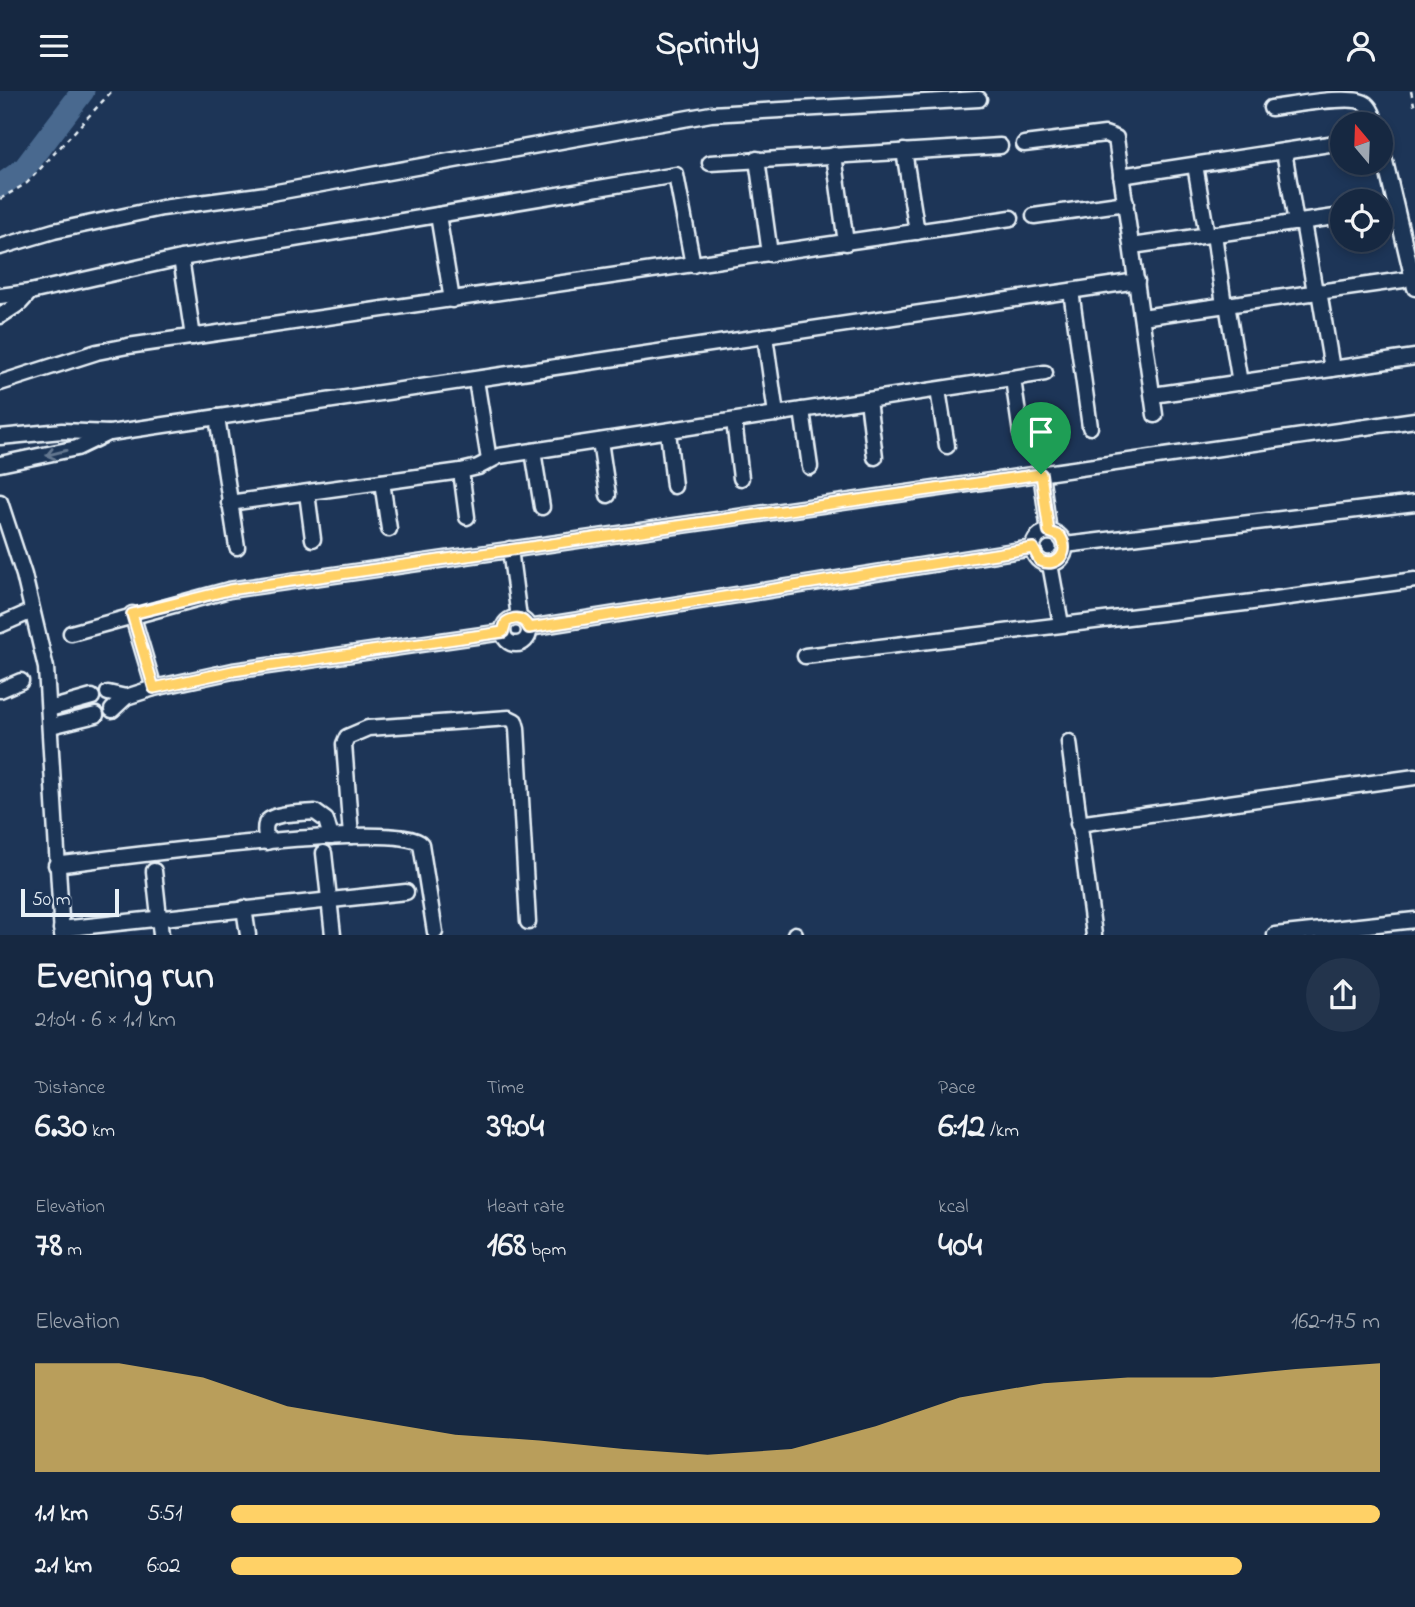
<!DOCTYPE html>
<html lang="en">
<head>
<meta charset="utf-8">
<style>
	body { margin:0; font-family:"Indie Flower",sans-serif; background:#23344c; color:#f1f3f6; height:100vh; display:flex; flex-direction:column; font-size:26px; white-space:nowrap }
	* { box-sizing:border-box; margin:0 }
	p { font-size:23px; color:#9ea6b1 }
	.icon { flex:none; width:38px; height:38px; fill:none; stroke:currentColor; stroke-width:2; stroke-linecap:round; stroke-linejoin:round }
	.map { position:relative; height:844px; overflow:hidden }
	.details { display:flex; flex-direction:column; background:#162841; flex:1 }
	.details>* { flex:none }
	.needle { width:46px; rotate:341deg }
	.tools { position:absolute; left:1330px; top:21px; display:grid; gap:14px }
	.tools a { display:grid; place-items:center; width:63px; height:63px; border-radius:50%; background:#162841; box-shadow:0 4px 10px #0003,0 0 0 2px #35445a; font-size:35px }
	.scale { position:absolute; left:21px; bottom:18px; width:98px; box-sizing:border-box; padding-left:7px; border:4px solid #e8f1f8; border-top:0; font-size:19px; line-height:24px; white-space:nowrap; color:#e8f1f8; -webkit-text-stroke:5px #1d3557; paint-order:stroke }
	.pin { position:absolute; display:grid; place-items:center; width:60px; height:60px; color:#fff; margin:-72px -30px; border-radius:50% 50% 50% 0; rotate:-45deg; box-shadow:0 0 7px #0007 }
	.pin .icon { rotate:45deg }
	.round { display:grid; place-items:center; flex:none; width:74px; height:74px; border-radius:37px; background:#23344c }
	.summary { display:flex; align-items:center; justify-content:space-between; height:119px; padding:0 35px }
	h1 { font-size:38px; font-weight:800; line-height:52px }
	.figures { display:grid; grid-template-columns:repeat(3,1fr); gap:10px; height:119px; padding:7px 35px }
	.figures div { display:grid; align-content:center }
	.figures b { font-size:35px; font-weight:800 }
	.figures small { font-size:19px; font-weight:400 }
	.figures p { font-size:19px }
	.chart { height:196px; padding:14px 35px }
	.chart p { display:flex; justify-content:space-between }
	.chart svg { width:100%; height:126px; margin-top:7px; fill:#ffd166; opacity:.7 }
	ul { padding:0 35px; list-style:none; font-size:23px }
	li { display:grid; grid-template-columns:112px 84px 1fr; align-items:center; height:52px }
	li i { height:18px; border-radius:9px; background:#ffd166 }
	header { display:flex; justify-content:space-between; align-items:center; height:91px; padding:0 35px; background:#162841; font-size:32px; font-weight:800 }
	.map>svg:first-child { display:block }
</style>
</head>
<body>
<header><svg class="icon" aria-label="menu" viewBox="0 0 24 24"><path d="M4 6h16M4 12h16M4 18h16"/></svg>Sprintly<svg class="icon" aria-label="person" viewBox="0 0 24 24"><circle cx="12" cy="8" r="4"/><path d="M4 21q1-7 8-7t8 7"/></svg></header>
<div class="map">
<svg width="1415" height="844" viewBox="0 0 1415 844">
	<rect width="100%" height="100%" fill="#1d3557"/>
	<filter id="ink" filterUnits="userSpaceOnUse"><feTurbulence type="fractalNoise" baseFrequency=".0143" numOctaves="2"/><feDisplacementMap in="SourceGraphic" scale="14" xChannelSelector="R" yChannelSelector="G"/><feConvolveMatrix kernelMatrix="1 2 1 2 8 2 1 2 1" color-interpolation-filters="sRGB"/></filter>
	<g filter="url(#ink)">
		<g fill="none" stroke-linecap="round" stroke-linejoin="round">
			<polyline stroke="#48698f" stroke-width="23" points="0,95 24,78 83,0"/>
			<defs>
				<g id="minor">
					<path d="M1271,17C1289,15 1354,2 1366,13C1372,18 1374,26 1376,33"/>
					<polyline points="1024,53 1105,43 1116,47 1155,324"/>
					<polyline points="1381,53 1415,197"/>
					<polyline points="904,60 917,141"/>
					<polyline points="1284,60 1296,132"/>
					<polyline points="834,64 846,152"/>
					<polyline points="757,68 770,163"/>
					<polyline points="710,72 1000,55"/>
					<polyline points="1195,74 1207,144"/>
					<polyline points="1121,85 1342,51"/>
					<polyline points="438,124 452,209"/>
					<polyline points="1034,125 1126,112"/>
					<polyline points="1303,131 1315,201"/>
					<polyline points="1214,143 1224,214"/>
					<polyline points="1132,155 1342,125"/>
					<polyline points="0,156 54,140 162,117 266,103 711,23 979,8"/>
					<polyline points="181,167 193,246"/>
					<polyline points="1071,200 1090,336"/>
					<polyline points="1319,200 1332,278"/>
					<polyline points="0,205 30,201 181,167 676,84 693,174"/>
					<polyline points="1227,213 1240,292"/>
					<polyline points="0,225 20,212 30,201"/>
					<polyline points="1142,226 1403,189"/>
					<polyline points="765,245 776,323"/>
					<polyline points="1013,288 1021,343"/>
					<polyline points="476,289 489,369"/>
					<polyline points="0,292 97,261 128,255 1011,127"/>
					<polyline points="938,299 947,355"/>
					<polyline points="1153,304 1415,266"/>
					<polyline points="868,309 875,366"/>
					<polyline points="802,319 810,376"/>
					<polyline points="217,326 237,456"/>
					<polyline points="734,330 741,387"/>
					<polyline points="668,340 674,395"/>
					<polyline points="0,346 62,340 110,342 1137,190"/>
					<polyline points="600,350 608,404"/>
					<polyline points="533,360 542,416"/>
					<polyline points="0,373 77,357 108,342"/>
					<polyline points="461,380 467,426"/>
					<polyline points="1041,382 1049,441"/>
					<polyline points="382,391 389,438"/>
					<polyline points="307,402 313,448"/>
					<polyline points="0,411 24,484 46,577 62,844"/>
					<polyline points="229,412 461,380 478,376 499,365 1045,282"/>
					<circle cx="1049" cy="457" r="16"/>
					<polyline points="1065,454 1415,412"/>
					<polyline points="510,458 519,527"/>
					<polyline points="1050,473 1061,533"/>
					<polyline points="132,523 154,597"/>
					<circle cx="516" cy="540" r="13"/>
					<polyline points="0,534 32,520"/>
					<polyline points="529,537 1033,457"/>
					<polyline points="71,542 229,499 1415,329"/>
					<polyline points="805,565 1245,512 1415,489"/>
					<polyline points="0,599 21,590"/>
					<polyline points="108,602 126,606"/>
					<polyline points="49,618 92,606"/>
					<polyline points="112,619 126,606 154,597 233,580 503,541"/>
					<polyline points="51,635 96,624"/>
					<polyline points="1069,651 1094,844"/>
					<polyline points="1078,733 1415,686"/>
					<polyline points="351,745 344,653 347,646 368,637 509,627 515,630 517,637 528,831"/>
					<path d="M267,751C266,746 264,738 266,733C269,721 305,722 315,721L326,729L331,746"/>
					<polyline points="324,762 333,844"/>
					<path d="M56,774C104,768 400,728 421,753L435,841"/>
					<polyline points="154,780 161,844"/>
					<polyline points="244,817 248,844"/>
					<polyline points="61,838 406,801"/>
					<polyline points="795,843 795,844"/>
					<polyline points="1275,844 1415,829"/>
				</g>
			</defs>
			<use href="#minor" stroke="#e8f1f8" stroke-width="19"/>
			<g stroke="#e8f1f8" stroke-width="2.5" stroke-dasharray="5 5" stroke-linecap="butt">
				<polyline points="1411,0 1415,18"/>
				<polyline points="0,108 27,92 112,0"/>
			</g>
			<use href="#minor" stroke="#1d3557" stroke-width="14"/>
		</g>
		<defs><path id="oneway-shaft" d="M-6 0H5M1.5-3L5.5 0L1.5 3" fill="none" stroke-width="1.6" stroke-linecap="round" stroke-linejoin="round" transform="scale(1.75)"/></defs>
		<use stroke="#64778f" href="#oneway-shaft" transform="translate(56 362) rotate(166)"/>
	</g>
	<g fill="none" stroke-linecap="round" stroke-linejoin="round" filter="url(#ink)">
		<defs>
			<path id="route" d="M1041,383L1049,441L1060,445C1071,461 1058,477 1040,470L1033,457L529,537C523,527 516,525 506,531L503,541L233,580L154,597L132,523L229,499Z"/>
		</defs>
		<use href="#route" stroke="#fff" stroke-width="14"/>
		<use href="#route" stroke="#ffd166" stroke-width="9"/>
	</g>
</svg>
<div class="tools">
<a><svg class="needle" viewBox="-14 -14 28 28"><path d="M0-13l5 13h-10z" fill="#e53935"/><path d="M0 13l5-13h-10z" fill="#9ea6b1"/></svg></a>
<a><svg class="icon" aria-label="locate" viewBox="0 0 24 24"><circle cx="12" cy="12" r="6"/><path d="M12 2v4M12 18v4M2 12h4M18 12h4"/></svg></a>
</div>
<div class="scale">50 m</div>
<div class="pin" style="left:1041px;top:383px;background:#1e9e55"><svg class="icon" aria-label="arrive" viewBox="0 0 24 24"><path d="M6 21V4h12l-3 4 3 4H6"/></svg></div>
</div>
<section class="details">
<div class="summary"><div><h1>Evening run</h1><p>21:04 · 6 × 1.1 km</p></div><a class="round"><svg class="icon" aria-label="share" viewBox="0 0 24 24"><path d="M12 15V3M7 8l5-5 5 5M5 13v7h14v-7"/></svg></a></div>
<div class="figures">
<div><p>Distance</p><b>6.30<small> km</small></b></div>
<div><p>Time</p><b>39:04</b></div>
<div><p>Pace</p><b>6:12<small> /km</small></b></div>
</div>
<div class="figures">
<div><p>Elevation</p><b>78<small> m</small></b></div>
<div><p>Heart rate</p><b>168<small> bpm</small></b></div>
<div><p>kcal</p><b>404</b></div>
</div>
<div class="chart"><p><span>Elevation</span>162–175 m</p>
<svg viewBox="0 0 160 44" preserveAspectRatio="none"><path d="M0 44V6L10 6L20 11L30 21L40 26L50 31L60 33L70 36L80 38L90 36L100 28L110 18L120 13L130 11L140 11L150 8L160 6V44z"/></svg>
</div>
<ul>
<li><b>1.1 km</b>5:51<i style="width:100%"></i></li>
<li><b>2.1 km</b>6:02<i style="width:88%"></i></li>
</ul>
</section>
</body>
</html>
